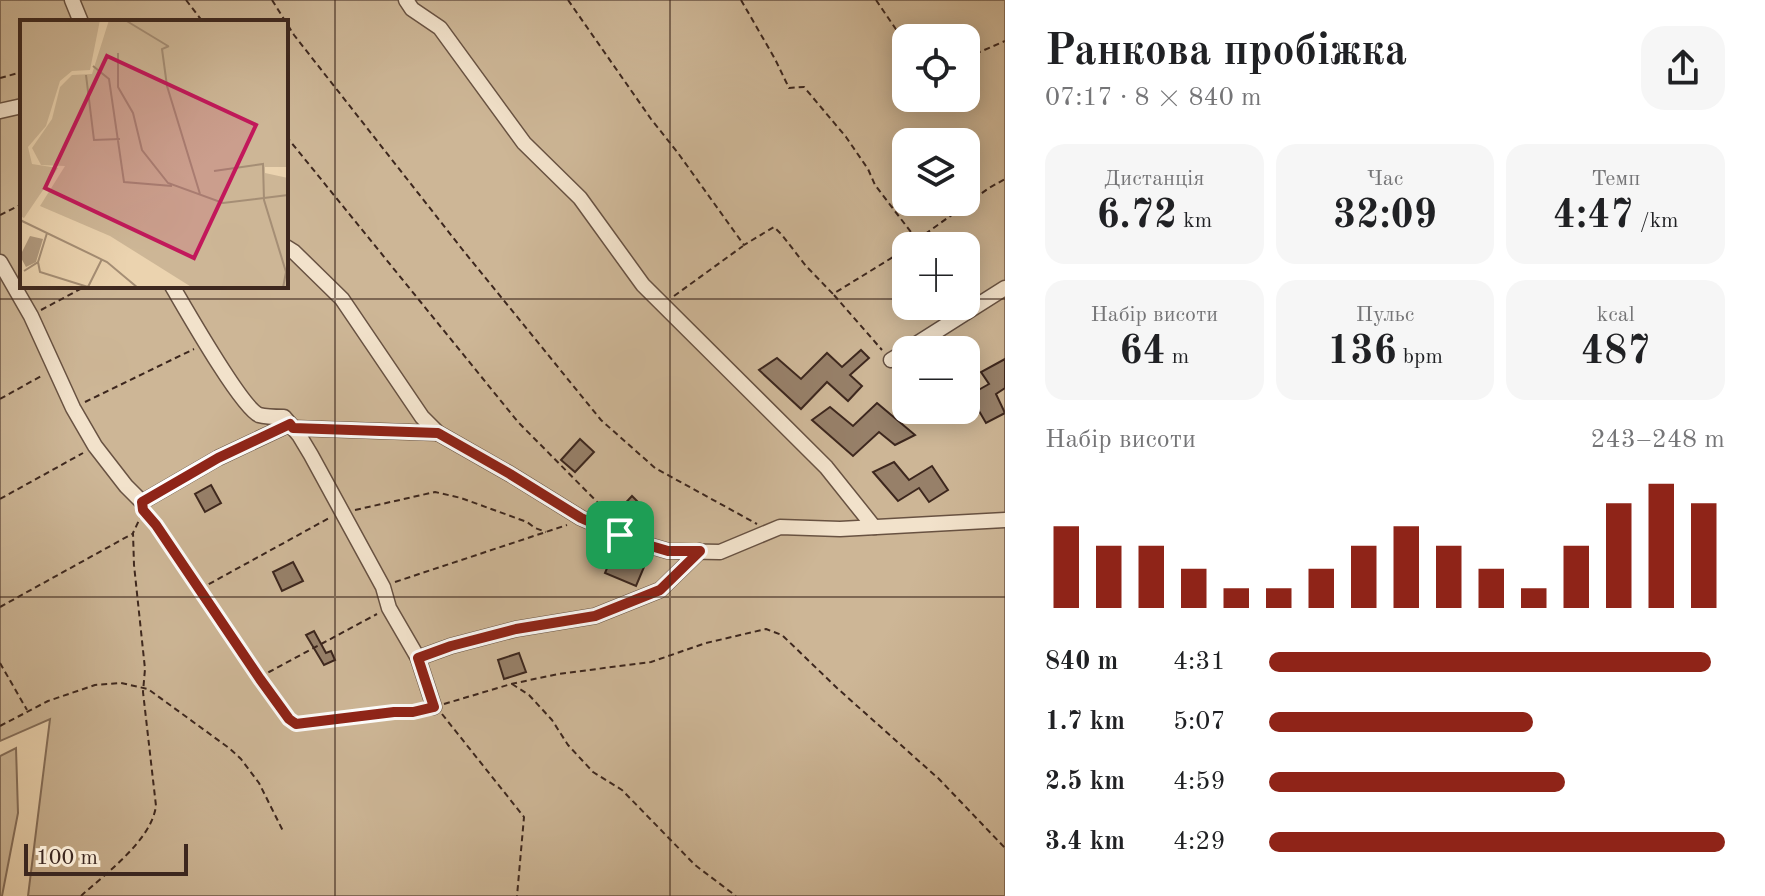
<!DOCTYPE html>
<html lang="uk">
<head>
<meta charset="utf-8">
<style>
	body { margin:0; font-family:"Old Standard TT",serif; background:#f6f6f6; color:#202124; height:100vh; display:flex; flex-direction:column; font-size:30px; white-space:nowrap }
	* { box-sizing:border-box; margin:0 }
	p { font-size:26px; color:#757577 }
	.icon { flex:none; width:44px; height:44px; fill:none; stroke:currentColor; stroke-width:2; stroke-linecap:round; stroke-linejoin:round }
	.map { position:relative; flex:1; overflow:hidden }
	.details { display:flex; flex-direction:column; background:#fff; width:760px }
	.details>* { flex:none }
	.fabs { position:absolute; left:892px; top:24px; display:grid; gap:16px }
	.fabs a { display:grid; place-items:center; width:88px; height:88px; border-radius:16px; background:#fff; box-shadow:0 4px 20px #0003; font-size:40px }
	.scale { position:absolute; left:24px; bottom:20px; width:164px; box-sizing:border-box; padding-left:8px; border:4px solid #3d271e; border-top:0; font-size:22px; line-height:28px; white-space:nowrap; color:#3d271e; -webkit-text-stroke:6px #f2e2cb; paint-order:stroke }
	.pin { position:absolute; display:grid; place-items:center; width:68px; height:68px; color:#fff; margin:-34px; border-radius:16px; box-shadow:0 4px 12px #0006 }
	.round { display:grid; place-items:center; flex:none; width:84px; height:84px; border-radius:24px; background:#f6f6f6 }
	.headline { display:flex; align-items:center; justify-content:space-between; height:136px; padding:0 40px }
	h1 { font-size:44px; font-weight:700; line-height:60px }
	.figures { display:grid; grid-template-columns:repeat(3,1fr); gap:12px; height:136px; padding:8px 40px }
	.figures div { display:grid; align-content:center; border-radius:20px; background:#f6f6f6; text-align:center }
	.figures b { font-size:40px; font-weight:700 }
	.figures small { font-size:22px; font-weight:400 }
	.figures p { font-size:22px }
	.chart { height:224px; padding:16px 40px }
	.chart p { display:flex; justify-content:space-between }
	.chart svg { width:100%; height:144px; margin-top:8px; stroke:#8f2418; stroke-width:6 }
	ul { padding:0 40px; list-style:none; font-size:26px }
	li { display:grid; grid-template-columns:128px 96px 1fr; align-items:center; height:60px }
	li i { height:20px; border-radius:10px; background:#8f2418 }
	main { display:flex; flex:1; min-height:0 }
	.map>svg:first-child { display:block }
</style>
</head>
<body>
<main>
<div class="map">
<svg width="1005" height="896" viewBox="0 0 1005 896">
	<rect width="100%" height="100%" fill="#ebd3af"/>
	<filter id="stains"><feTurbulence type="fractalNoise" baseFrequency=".0025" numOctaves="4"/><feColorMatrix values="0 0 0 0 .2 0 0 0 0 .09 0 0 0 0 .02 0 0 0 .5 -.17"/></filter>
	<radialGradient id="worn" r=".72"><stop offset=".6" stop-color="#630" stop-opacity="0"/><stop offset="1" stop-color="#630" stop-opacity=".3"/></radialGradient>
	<g fill="#cdb696" stroke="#856e5a" stroke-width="2" fill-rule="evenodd">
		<path d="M0,0H1005V896H28L50,719L0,741ZM22,22H286V286H22ZM906,38H966V98H906ZM906,142H966V202H906ZM906,246H966V306H906ZM906,350H966V410H906Z"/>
		<polygon points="16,748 18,813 2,896 0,896 0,756"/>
	</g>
	<g fill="#978069" stroke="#3d271e" stroke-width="2">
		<polygon points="861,350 869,358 850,375 862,386 848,401 827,382 801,409 759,370 777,358 801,379 827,353 842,367"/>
		<polygon points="1005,359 1005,388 996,394 1005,413 986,423 975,404 966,408 966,397 989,384 981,372"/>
		<polygon points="877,403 915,435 895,445 879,432 853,456 812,420 830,407 853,426"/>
		<polygon points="580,439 594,452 575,472 561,460"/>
		<polygon points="894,462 909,480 932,466 948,490 929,502 919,488 898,501 873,472"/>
		<polygon points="211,485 221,503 205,512 195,494"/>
		<polygon points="632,496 650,514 636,529 618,511"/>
		<polygon points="613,554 644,567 636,586 605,573"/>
		<polygon points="293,562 303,581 282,591 273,572"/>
		<polygon points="314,631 326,653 331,651 335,660 324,665 306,635"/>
		<polygon points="519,653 526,672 504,679 498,660"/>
	</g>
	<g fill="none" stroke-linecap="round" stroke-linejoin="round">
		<defs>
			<g id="minor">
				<polyline points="72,0 81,22"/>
				<polyline points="406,0 412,9 440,28 524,143 580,198 643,285 826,467 874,527"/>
				<polyline points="0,111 22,106"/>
				<polyline points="286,247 294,252 342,299 422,417 438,433 510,474 581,518 634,541 668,551 720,552 780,527 840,529 1005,520"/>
				<polyline points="0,262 31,316 73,408 95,446 126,486 142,502 218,458 290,424"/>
				<path d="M172,286C185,308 241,407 259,415C266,417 276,417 284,417L299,435L311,455L383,587L389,608L418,658L451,646L516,629L595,616L660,590L700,551"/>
				<polyline points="907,350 1005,288"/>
				<polyline points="891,360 906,351"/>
				<polyline points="293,428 438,433"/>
				<polyline points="418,658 434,707"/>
			</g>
		</defs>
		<use href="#minor" stroke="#685242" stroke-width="17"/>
		<g stroke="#3d271e" stroke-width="2" stroke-dasharray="6 4" stroke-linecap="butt">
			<polyline points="186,0 203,22"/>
			<polyline points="272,0 294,35 462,249 601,420 655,468 757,524"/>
			<polyline points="568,0 651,119 678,153 744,245 774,227 782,235 806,266 833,294 906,249"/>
			<polyline points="741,0 775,59 789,88 804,87 846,137 868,169 875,185 917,240 910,246"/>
			<polyline points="876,0 906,44"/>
			<polyline points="966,58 1005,41"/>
			<polyline points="0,78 22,72"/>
			<polyline points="286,136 518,422 613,518"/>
			<polyline points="0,215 22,204"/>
			<polyline points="917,240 989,188 1005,179"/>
			<polyline points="834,295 882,350"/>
			<polyline points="674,296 743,246"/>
			<polyline points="41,310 86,286"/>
			<polyline points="0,399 43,375"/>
			<polyline points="85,402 194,349"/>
			<polyline points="0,499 83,453"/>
			<polyline points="355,510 435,492 461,498 527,522 535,528 546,532"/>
			<polyline points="147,514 289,719 296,724 423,709"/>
			<polyline points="395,582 567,525"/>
			<polyline points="200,589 331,517"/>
			<polyline points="0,607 132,534"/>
			<polyline points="0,663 27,710"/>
			<polyline points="260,678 269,672 377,614"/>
			<polyline points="512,684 529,695 552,720 568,745 593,772 622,790 695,865 736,896"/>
			<polyline points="444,704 511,684 558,674 651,662 706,643 766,629 782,635 837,688 939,779 1005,848"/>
			<polyline points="442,714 524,817 517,896"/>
			<polyline points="0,726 48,701 95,685 121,683 148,689 229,748 241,759 259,783 284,833"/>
			<path d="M81,896C106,873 151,841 156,806L143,692L145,669L134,565L133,533L142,514"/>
		</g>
		<use href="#minor" stroke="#f2e2cb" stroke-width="14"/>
	</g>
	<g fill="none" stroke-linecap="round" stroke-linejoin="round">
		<defs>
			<polygon id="route" points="290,424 293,428 438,433 510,474 581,518 634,541 668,551 700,551 660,590 595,616 516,629 451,646 418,658 434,707 413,712 394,712 296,724 289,719 260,679 156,525 143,510 142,502 218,458"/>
		</defs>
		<use href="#route" stroke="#fff" stroke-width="16"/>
		<use href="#route" stroke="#8f2418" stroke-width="10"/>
	</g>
	<path fill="none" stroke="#3d271e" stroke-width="2" stroke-opacity="0.55" d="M335,0V896M670,0V896M0,299H906M966,299H1005M0,597H1005"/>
	<g transform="translate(20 20)">
		<rect width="268" height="268" fill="#ebd3af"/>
		<path d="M0,0H80L70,50L52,51L40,61L26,106L8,127L12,144L38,148L4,198L0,196ZM89,0H268V147H245V153L268,158V268H173L90,216L20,186L45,146L21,145L12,128L32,99L40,67L52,55L72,54Z" fill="#cdb696"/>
		<path d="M10,216L23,219L16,242L6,247L0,236Z" fill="#b0997e"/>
		<path fill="none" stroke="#a58e75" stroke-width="2" d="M105,0L148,26M149,26L142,29L147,66L180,174M98,33V67L113,93L122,130L148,163L203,183L268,175M73,46L89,59L104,162L152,166M66,55L74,120L100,119M194,151L243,144L244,180L266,252L263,268M0,200L87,242L118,268M18,242L20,252L68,267L82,239M4,251L18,242L27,213"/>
		<path fill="#c2185b" fill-opacity="0.15" stroke="#c2185b" stroke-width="4" d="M87,36L236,105L174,238L25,168Z"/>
		<rect width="268" height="268" fill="none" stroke="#3d271e" stroke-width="4"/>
	</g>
	<rect width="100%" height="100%" filter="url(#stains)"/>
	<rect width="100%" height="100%" fill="url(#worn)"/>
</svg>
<div class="fabs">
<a><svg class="icon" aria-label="locate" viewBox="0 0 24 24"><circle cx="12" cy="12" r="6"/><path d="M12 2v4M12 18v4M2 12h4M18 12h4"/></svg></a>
<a><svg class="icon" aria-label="layers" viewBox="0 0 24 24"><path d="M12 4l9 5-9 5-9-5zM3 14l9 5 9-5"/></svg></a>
<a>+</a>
<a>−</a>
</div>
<div class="scale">100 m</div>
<div class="pin" style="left:620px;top:535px;background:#1e9e55"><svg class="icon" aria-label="arrive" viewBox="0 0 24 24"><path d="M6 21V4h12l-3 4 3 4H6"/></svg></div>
</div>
<section class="details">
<div class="headline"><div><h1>Ранкова пробіжка</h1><p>07:17 · 8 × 840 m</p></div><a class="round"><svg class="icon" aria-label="share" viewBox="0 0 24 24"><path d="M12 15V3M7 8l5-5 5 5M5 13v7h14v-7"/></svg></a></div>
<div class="figures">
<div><p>Дистанція</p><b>6.72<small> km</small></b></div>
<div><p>Час</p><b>32:09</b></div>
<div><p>Темп</p><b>4:47<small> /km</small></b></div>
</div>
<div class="figures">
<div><p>Набір висоти</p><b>64<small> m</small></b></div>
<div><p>Пульс</p><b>136<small> bpm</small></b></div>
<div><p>kcal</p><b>487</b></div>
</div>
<div class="chart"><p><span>Набір висоти</span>243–248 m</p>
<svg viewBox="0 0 160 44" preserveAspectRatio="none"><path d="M5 44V19M15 44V25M25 44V25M35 44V32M45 44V38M55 44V38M65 44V32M75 44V25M85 44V19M95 44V25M105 44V32M115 44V38M125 44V25M135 44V12M145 44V6M155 44V12"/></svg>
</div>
<ul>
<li><b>840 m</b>4:31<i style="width:97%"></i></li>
<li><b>1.7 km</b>5:07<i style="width:58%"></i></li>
<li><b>2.5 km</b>4:59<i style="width:65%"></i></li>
<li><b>3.4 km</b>4:29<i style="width:100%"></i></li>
</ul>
</section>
</main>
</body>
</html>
